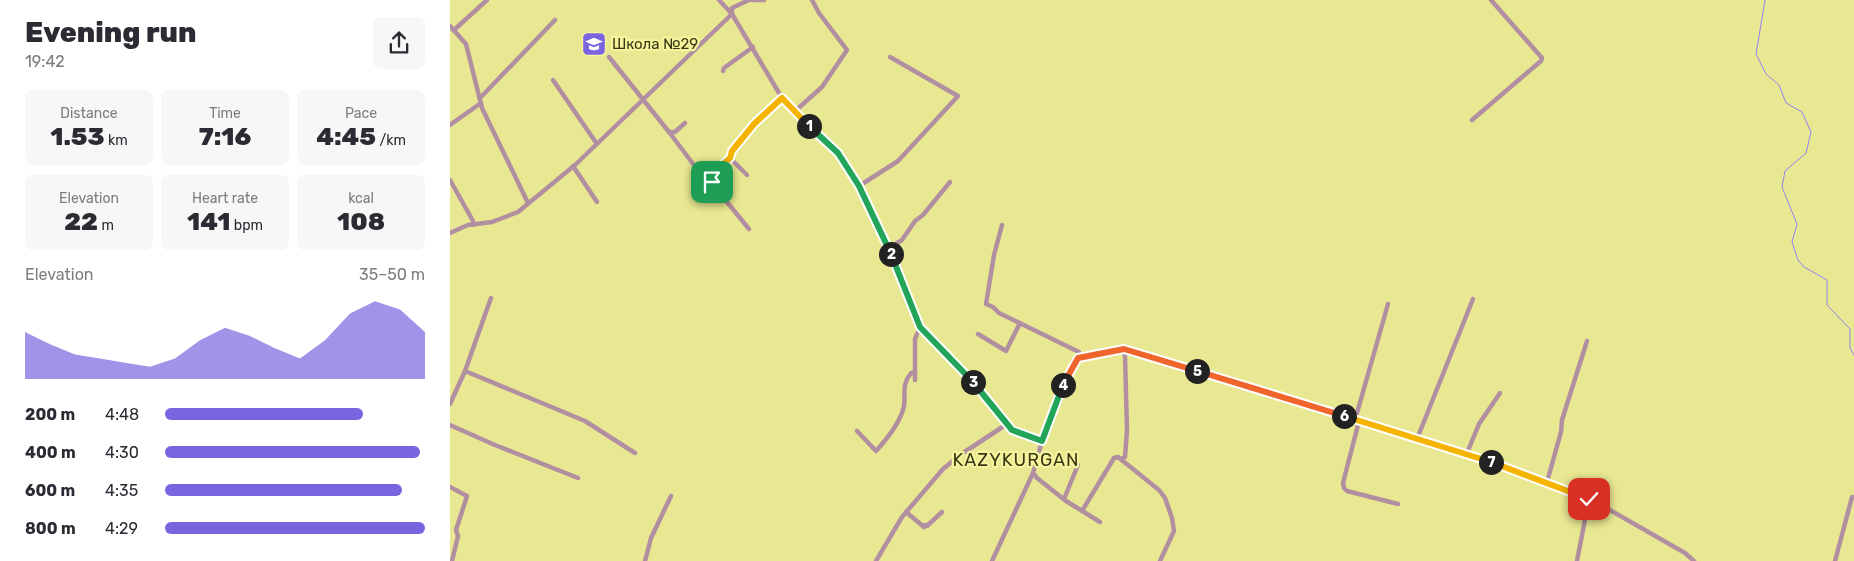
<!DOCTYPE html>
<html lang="en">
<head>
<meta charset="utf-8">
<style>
	body { margin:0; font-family:Rubik,sans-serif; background:#f7f7f7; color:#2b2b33; height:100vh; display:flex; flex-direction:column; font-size:19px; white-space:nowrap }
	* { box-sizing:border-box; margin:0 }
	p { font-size:16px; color:#7c7c81 }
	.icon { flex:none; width:28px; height:28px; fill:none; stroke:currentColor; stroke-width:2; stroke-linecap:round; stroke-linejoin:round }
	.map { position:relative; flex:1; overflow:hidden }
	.details { display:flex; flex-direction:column; background:#fff; width:450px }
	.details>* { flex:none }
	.pin { position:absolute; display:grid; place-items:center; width:42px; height:42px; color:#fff; margin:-21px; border-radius:10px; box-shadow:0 2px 8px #0006 }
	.km { position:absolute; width:25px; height:25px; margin:-12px; border-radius:50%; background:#222; color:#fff; font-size:14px; line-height:25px; text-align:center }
	.round { display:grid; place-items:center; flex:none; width:52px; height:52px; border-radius:8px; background:#f7f7f7 }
	.overview { display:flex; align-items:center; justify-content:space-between; height:85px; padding:0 25px }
	h1 { font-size:28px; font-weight:800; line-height:38px }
	.figures { display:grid; grid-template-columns:repeat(3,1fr); gap:8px; height:85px; padding:5px 25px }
	.figures div { display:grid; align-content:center; border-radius:8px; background:#f7f7f7; text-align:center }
	.figures b { font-size:25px; font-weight:800 }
	.figures small { font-size:14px; font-weight:400 }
	.figures p { font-size:14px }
	.chart { height:140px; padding:10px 25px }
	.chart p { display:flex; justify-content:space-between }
	.chart svg { width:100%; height:90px; margin-top:5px; fill:#7b64df; opacity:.7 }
	ul { padding:0 25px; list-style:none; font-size:16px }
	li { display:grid; grid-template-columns:80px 60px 1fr; align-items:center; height:38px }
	li i { height:12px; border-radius:6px; background:#7b64df }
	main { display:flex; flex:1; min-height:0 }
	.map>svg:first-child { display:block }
</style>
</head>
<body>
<main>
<section class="details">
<div class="overview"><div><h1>Evening run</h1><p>19:42</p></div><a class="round"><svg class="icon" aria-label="share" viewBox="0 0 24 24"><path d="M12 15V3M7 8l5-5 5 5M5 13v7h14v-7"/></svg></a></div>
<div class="figures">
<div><p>Distance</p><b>1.53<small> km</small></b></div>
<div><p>Time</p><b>7:16</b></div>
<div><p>Pace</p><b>4:45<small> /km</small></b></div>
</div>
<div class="figures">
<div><p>Elevation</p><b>22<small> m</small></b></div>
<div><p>Heart rate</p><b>141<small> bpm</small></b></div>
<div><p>kcal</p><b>108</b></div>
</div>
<div class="chart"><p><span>Elevation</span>35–50 m</p>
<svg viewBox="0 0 160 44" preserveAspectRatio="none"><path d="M0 44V21L10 27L20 32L30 34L40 36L50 38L60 34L70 25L80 19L90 23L100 29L110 34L120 25L130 12L140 6L150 10L160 21V44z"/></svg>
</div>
<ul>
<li><b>200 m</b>4:48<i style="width:76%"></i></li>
<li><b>400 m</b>4:30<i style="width:98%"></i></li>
<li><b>600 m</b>4:35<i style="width:91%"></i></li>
<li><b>800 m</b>4:29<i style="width:100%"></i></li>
</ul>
</section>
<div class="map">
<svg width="1404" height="561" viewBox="0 0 1404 561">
	<rect width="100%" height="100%" fill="#e9e892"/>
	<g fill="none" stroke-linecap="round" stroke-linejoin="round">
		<polyline stroke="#9283f0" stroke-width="1" points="1315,0 1306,54 1316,74 1329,85 1336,103 1352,112 1361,132 1356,153 1335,171 1332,187 1347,224 1342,242 1348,260 1354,267 1377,280 1377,305 1400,329 1400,348 1404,355"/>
		<g stroke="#b28fa0" stroke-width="4.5">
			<polyline points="269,0 282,14 332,98 388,153 409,186 439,248 470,327 526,386 562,431 592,441"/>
			<polyline points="302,0 314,0"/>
			<polyline points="0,26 16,44 32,108 78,203"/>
			<polyline points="4,30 37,0"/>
			<polyline points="159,57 219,132 225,132 235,123"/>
			<polyline points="273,71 274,68 303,47"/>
			<polyline points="103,80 147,144"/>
			<polyline points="30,98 105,20"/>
			<polyline points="344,112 372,87 397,50 369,13 362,0"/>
			<polyline points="1022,120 1091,61 1092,58 1041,0"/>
			<polyline points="0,125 31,103"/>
			<polyline points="219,132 256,181 259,180 261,175 280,158 297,175"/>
			<path d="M280,158C286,140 318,111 332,98"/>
			<polyline points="123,166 147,202"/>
			<polyline points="0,180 23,221 23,225"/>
			<polyline points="259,180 299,229"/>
			<polyline points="409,186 448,161 508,96 440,57"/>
			<polyline points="0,233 18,225 42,222 68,212 125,165 282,14 282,8 299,0"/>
			<polyline points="439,248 452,240 465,221 473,215 500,182"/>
			<polyline points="528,334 556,351 570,323"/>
			<polyline points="628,358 674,349 1017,453 1097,482 1153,506 1235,553 1244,561"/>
			<polyline points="15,371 135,421 185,453"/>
			<polyline points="465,373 465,380"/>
			<polyline points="0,404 15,371 41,298"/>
			<polyline points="905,420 938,304"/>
			<polyline points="909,421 893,483 894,488 897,491 948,504"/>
			<polyline points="0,425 45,445 128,478"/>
			<path d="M407,431L426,451C436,440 451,421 454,406C456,392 451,386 461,373H465V339L470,327"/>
			<polyline points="967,439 1023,299"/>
			<polyline points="1017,453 1029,424 1050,393"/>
			<polyline points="671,459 675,457 677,430 675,356 672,349"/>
			<polyline points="583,473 587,478 616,501 650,522"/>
			<polyline points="1097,482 1111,432 1112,420 1137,341"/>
			<polyline points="0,487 17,496 6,530 8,536 2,561"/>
			<polyline points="614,499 628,465"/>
			<polyline points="632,511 664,458 668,457 709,490 715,498 722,518 724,531 710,561"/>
			<polyline points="456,512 474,527 475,525 477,526 492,512"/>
			<polyline points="195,561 201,538 221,496"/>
			<polyline points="426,561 452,517 493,469 510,455 557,424"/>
			<polyline points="542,561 583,473 592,441 616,377 628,358 629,352 549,313 543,307 536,304 544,255 552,225"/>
			<polyline points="1127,561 1139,499"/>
			<polyline points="1385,561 1402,497"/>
		</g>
	</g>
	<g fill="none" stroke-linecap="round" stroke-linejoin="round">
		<defs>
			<polyline id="split-1" points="262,182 259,180 261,175 280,158 282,151 304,124 332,98 359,126"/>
			<polyline id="split-2" points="359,126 388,153 409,186 441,254"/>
			<polyline id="split-3" points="441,254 470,327 523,382"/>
			<polyline id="split-4" points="523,382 562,430 592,441 613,385"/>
			<polyline id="split-5" points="613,385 628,358 674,349 747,371"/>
			<polyline id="split-6" points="747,371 894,416"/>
			<polyline id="split-7" points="894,416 1041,462"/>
			<polyline id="split-8" points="1041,462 1139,499"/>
		</defs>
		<use href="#split-1" stroke="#fff" stroke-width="10"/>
		<use href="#split-2" stroke="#fff" stroke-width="10"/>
		<use href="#split-3" stroke="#fff" stroke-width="10"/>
		<use href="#split-4" stroke="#fff" stroke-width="10"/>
		<use href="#split-5" stroke="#fff" stroke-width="10"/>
		<use href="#split-6" stroke="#fff" stroke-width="10"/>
		<use href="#split-7" stroke="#fff" stroke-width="10"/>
		<use href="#split-8" stroke="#fff" stroke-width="10"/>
		<use href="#split-1" stroke="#f5b400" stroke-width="6"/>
		<use href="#split-2" stroke="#22a559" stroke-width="6"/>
		<use href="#split-3" stroke="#22a559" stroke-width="6"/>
		<use href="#split-4" stroke="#22a559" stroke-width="6"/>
		<use href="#split-5" stroke="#f0652b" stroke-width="6"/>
		<use href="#split-6" stroke="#f0652b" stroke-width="6"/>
		<use href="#split-7" stroke="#f5b400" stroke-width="6"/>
		<use href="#split-8" stroke="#f5b400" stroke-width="6"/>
	</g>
	<defs>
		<symbol id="school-square" viewBox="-11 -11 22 22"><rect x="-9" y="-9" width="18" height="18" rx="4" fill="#7b64df" stroke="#f6f59e"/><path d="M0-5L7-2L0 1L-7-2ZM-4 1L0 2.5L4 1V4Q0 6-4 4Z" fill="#fff"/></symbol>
	</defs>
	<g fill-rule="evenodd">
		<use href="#school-square" x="130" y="30" width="28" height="28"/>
	</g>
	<g text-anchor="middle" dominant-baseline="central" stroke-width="4.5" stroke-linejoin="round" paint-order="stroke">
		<g font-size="15" fill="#393814" stroke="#f6f59e" text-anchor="start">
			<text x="162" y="44">Школа №29</text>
		</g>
		<g font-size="18" letter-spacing="1" fill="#393814" stroke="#f6f59e">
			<text x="566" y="460">KAZYKURGAN</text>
		</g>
	</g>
</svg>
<div class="pin" style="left:262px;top:182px;background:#1e9e55"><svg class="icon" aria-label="arrive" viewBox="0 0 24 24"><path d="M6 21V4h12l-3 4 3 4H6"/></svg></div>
<div class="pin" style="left:1139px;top:499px;background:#d93025"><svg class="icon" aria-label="check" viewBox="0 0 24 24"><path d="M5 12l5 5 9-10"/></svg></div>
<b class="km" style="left:359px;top:126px">1</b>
<b class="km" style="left:441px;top:254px">2</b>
<b class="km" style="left:523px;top:382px">3</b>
<b class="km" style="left:613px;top:385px">4</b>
<b class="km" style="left:747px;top:371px">5</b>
<b class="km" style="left:894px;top:416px">6</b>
<b class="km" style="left:1041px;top:462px">7</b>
</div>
</main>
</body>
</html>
